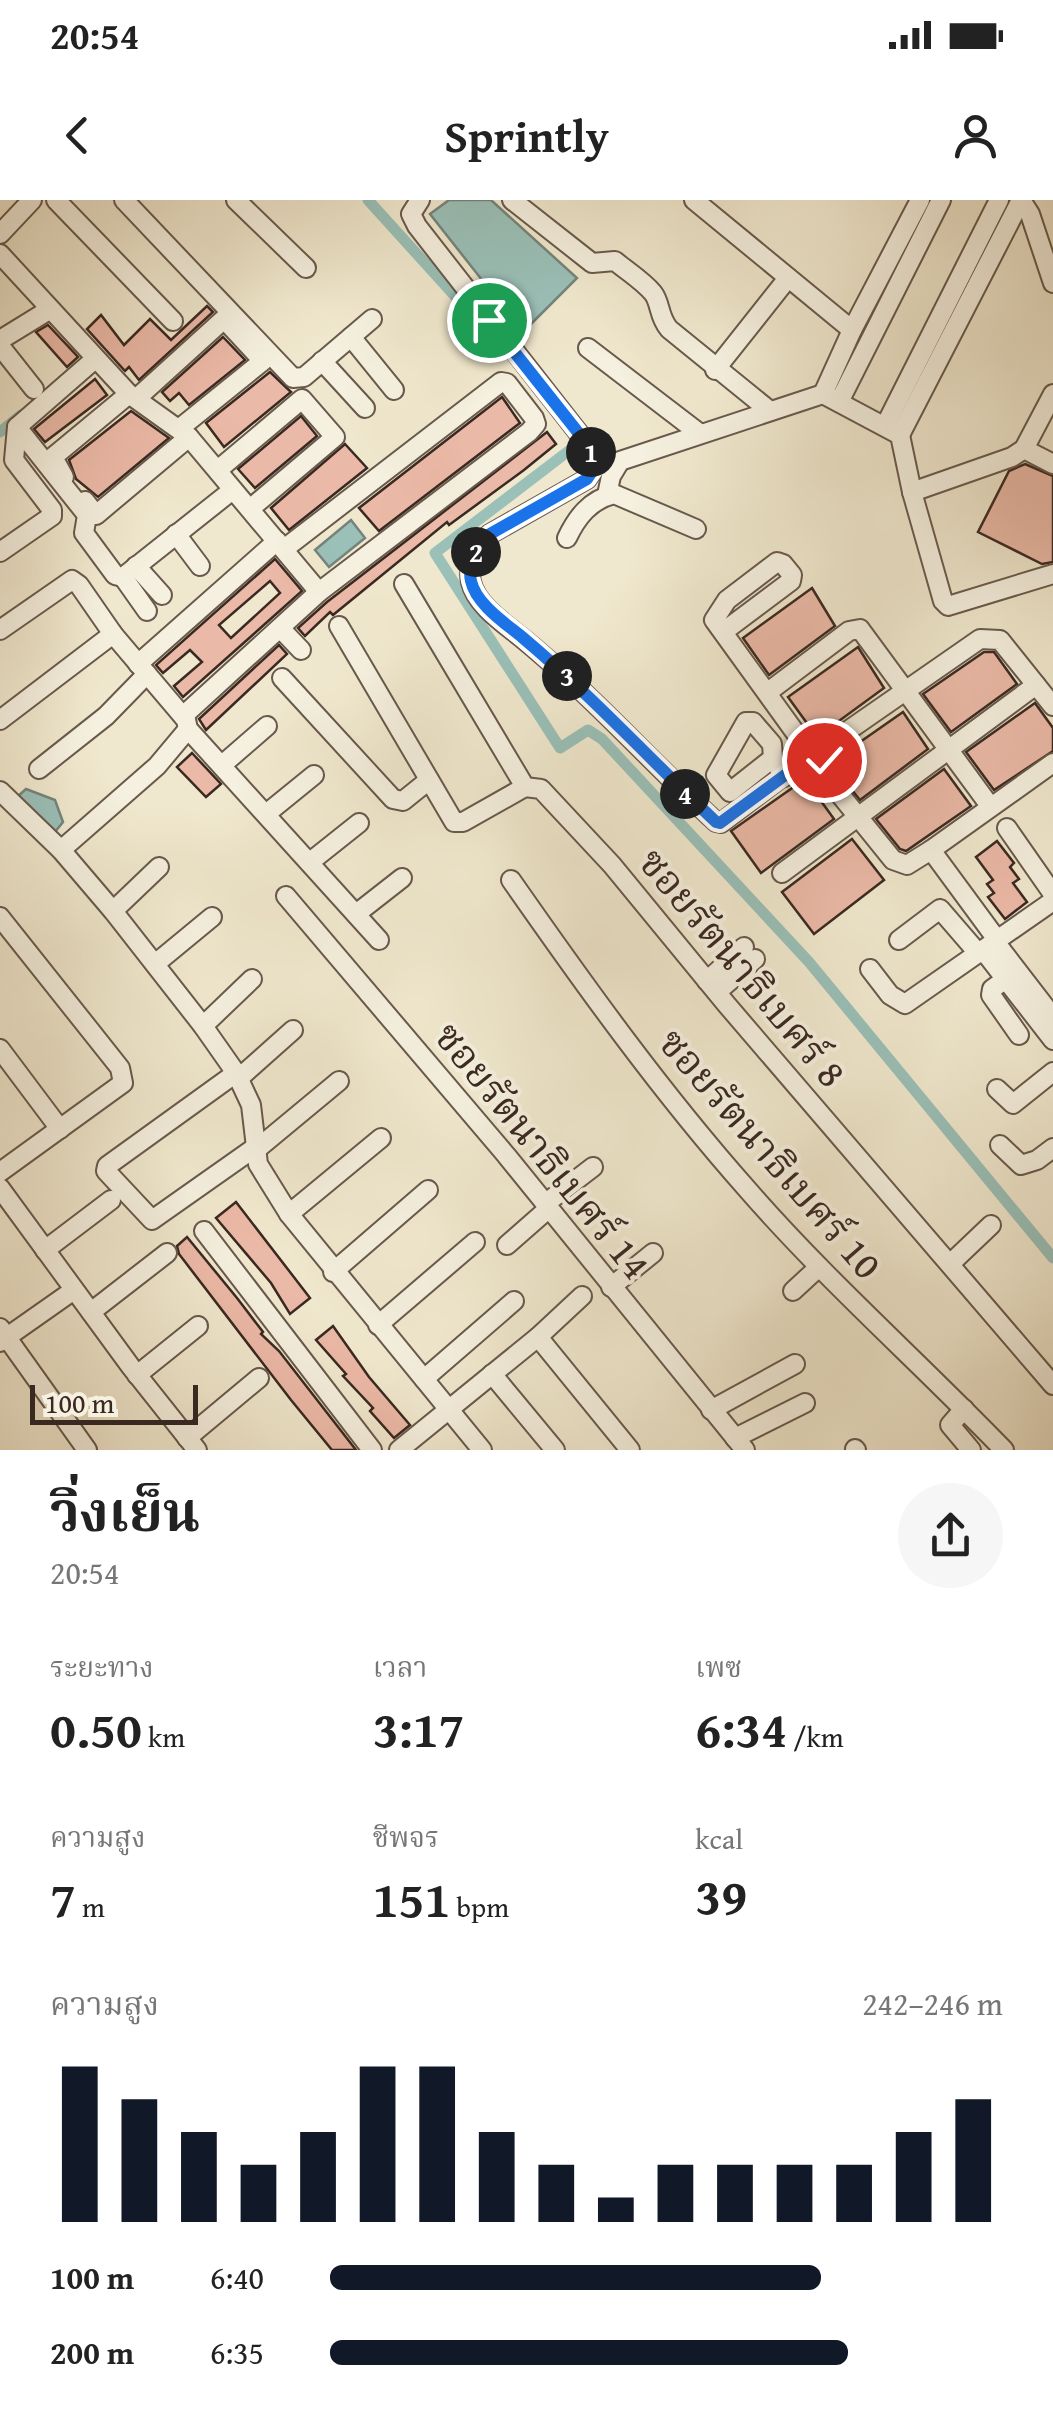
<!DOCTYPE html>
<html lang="th">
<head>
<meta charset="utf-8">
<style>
	body { margin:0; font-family:"Gentium Book Plus","Noto Serif Thai",serif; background:#f6f6f6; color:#222; height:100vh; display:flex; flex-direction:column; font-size:38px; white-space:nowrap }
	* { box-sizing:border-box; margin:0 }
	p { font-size:32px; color:#767676 }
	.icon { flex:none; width:55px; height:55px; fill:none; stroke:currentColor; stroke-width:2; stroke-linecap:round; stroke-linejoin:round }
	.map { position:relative; height:1250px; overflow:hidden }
	.details { display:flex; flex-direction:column; background:#fff; flex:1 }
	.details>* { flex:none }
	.scale { position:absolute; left:30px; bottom:25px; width:168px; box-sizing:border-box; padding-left:10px; border:5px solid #3a2921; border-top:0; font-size:28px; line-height:35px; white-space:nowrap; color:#3a2921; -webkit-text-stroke:8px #f5f0df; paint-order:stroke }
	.pin { position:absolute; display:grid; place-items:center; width:85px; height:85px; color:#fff; margin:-42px; border:5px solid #fff; border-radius:50%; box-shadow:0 2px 10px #0007 }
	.km { position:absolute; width:50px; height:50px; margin:-25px; border-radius:50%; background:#222; color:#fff; font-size:28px; line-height:50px; text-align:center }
	.round { display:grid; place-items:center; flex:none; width:105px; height:105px; border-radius:52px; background:#f6f6f6 }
	.head { display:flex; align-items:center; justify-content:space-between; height:170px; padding:0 50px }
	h1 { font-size:55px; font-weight:700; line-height:75px }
	.metrics { display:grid; grid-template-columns:repeat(3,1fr); gap:15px; height:170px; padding:10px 50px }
	.metrics div { display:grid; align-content:center }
	.metrics b { font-size:50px; font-weight:700 }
	.metrics small { font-size:28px; font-weight:400 }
	.metrics p { font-size:28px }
	.chart { height:280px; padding:20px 50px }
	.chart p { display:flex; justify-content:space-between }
	.chart svg { width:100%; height:180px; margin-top:10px; stroke:#111827; stroke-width:6 }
	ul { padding:0 50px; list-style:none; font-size:32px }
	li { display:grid; grid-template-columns:160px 120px 1fr; align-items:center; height:75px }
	li i { height:25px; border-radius:12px; background:#111827 }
	.status { display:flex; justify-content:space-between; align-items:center; height:70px; padding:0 50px; background:#fff; direction:ltr }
	.status svg { height:28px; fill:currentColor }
	header { display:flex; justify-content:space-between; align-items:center; height:130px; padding:0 50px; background:#fff; font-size:45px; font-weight:700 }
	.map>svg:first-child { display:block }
</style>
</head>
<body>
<div class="status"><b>20:54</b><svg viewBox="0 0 49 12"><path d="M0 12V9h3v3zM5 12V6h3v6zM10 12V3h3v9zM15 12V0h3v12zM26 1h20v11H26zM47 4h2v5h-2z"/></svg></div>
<header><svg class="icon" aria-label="back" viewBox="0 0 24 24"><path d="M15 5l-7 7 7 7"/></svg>Sprintly<svg class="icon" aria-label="person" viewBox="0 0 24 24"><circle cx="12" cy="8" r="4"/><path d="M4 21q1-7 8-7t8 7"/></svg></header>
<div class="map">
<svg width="1053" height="1250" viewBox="0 0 1053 1250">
	<rect width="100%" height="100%" fill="#f0e8ce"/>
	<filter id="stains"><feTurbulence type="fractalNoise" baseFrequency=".002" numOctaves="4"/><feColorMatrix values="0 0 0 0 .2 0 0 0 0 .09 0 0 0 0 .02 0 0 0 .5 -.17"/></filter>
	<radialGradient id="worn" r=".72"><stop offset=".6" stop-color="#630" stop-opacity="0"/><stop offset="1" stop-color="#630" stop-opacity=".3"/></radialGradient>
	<g fill="#9ac0b8" stroke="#74847c" stroke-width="2.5">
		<polygon points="449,0 491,0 577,78 523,132 430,14"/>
		<polygon points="351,320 365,338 329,367 315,350"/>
		<polygon points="26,589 55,600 63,622 55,632 17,597"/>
	</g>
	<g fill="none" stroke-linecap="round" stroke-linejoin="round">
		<g stroke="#9ac0b8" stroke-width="11">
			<polyline points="368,0 503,149"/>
			<polyline points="0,232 21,215"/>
			<polyline points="574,237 579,243 435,353 560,548 588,530 602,539 809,762 1053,1058"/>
		</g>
	</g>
	<g fill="#ebb9a7" stroke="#3a2921" stroke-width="2.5" fill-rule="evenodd">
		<polygon points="207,106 213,112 139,180 129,167 125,171 87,129 101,115 124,145 150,119 171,140"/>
		<polygon points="48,125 78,157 67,167 36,132"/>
		<polygon points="223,137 245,160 189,205 179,193 170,201 162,192"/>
		<polygon points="270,172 291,192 224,247 206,223"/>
		<polygon points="95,179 107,195 45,242 34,229"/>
		<polygon points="502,197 520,223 379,331 359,308"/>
		<polygon points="131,211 169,238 98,297 76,279 69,260"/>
		<polygon points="301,216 317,236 255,288 238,269"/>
		<polygon points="547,232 556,244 524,270 449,325 447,322 333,415 330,412 305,436 298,428 327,402"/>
		<polygon points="345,244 367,268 289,330 271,308"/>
		<polygon points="1025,264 1053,276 1053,362 1042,364 978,332 1009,271"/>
		<path d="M275,359L302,391L183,497L174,486L202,462L190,450L163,473L156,465ZM270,381L280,393L231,438L219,425Z"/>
		<polygon points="812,388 835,426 769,475 743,438"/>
		<polygon points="279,445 287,454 206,530 199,519"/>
		<polygon points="858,447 884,488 817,537 788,497"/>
		<polygon points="984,452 994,452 1017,484 951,532 923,494"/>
		<polygon points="1035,503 1053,528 1053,551 994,590 966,552"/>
		<polygon points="903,512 928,549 860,600 830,563"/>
		<polygon points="192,553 221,584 206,597 177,567"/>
		<polygon points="944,569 971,606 906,651 900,649 876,619"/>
		<polygon points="805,579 834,619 761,673 731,631"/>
		<polygon points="852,639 884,680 814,734 782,692"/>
		<polygon points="997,641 1014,663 1010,667 1019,679 1013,683 1027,702 1005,719 988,697 994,693 987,684 993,680 976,657"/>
		<polygon points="236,1002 310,1098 290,1114 271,1083 216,1018"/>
		<polygon points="187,1037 237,1098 263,1132 261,1134 279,1151 356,1250 332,1250 291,1200 179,1054 177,1046"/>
		<polygon points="333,1126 369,1177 410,1225 394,1238 370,1211 373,1208 343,1176 346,1174 316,1140"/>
	</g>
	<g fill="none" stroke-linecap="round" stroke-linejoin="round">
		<defs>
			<g id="minor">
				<polyline points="56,0 173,121"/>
				<polyline points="124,0 293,178 304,177 372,119"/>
				<polyline points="236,0 306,68"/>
				<path d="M420,0L411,14L417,26L588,245L597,264L587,279L490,334C478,346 467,364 471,382C476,405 505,424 522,438C593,496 649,560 716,622L721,623L803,561"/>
				<path d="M512,0L592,63L615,61C627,71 643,81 653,93C661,103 658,116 669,129L770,211"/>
				<polyline points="694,0 852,130"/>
				<polyline points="1021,0 1030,14 1053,83"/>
				<polyline points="0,34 32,0"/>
				<polyline points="0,54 129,194 189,237 319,392"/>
				<polyline points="351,137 394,190"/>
				<polyline points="0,140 44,113 46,106"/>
				<polyline points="0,146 34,189"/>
				<polyline points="588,148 699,233"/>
				<polyline points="95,159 17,227 87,315 84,333 115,375 123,377 230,292"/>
				<polyline points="322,161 365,208"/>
				<polyline points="715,170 788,78"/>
				<polyline points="823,194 852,130 920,0"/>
				<polyline points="137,198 224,119 263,161 180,228"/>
				<polyline points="839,202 941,0"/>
				<polyline points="885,226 999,0"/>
				<polyline points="900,235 1021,0"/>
				<polyline points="1024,249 1053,264"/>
				<polyline points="219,269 302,199 335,237 251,308"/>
				<polyline points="64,277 53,257 129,194"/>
				<polyline points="912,292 1012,257 1024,249 1053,194"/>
				<polyline points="607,295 611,276 620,261 823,194 900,235 912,292 943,401 948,406 1053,374"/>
				<polyline points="85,301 96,315 189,237"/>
				<polyline points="176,334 200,366"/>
				<path d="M567,338C577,317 590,300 614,294L696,329"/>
				<polyline points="0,352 52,316 52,310 14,260 17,227"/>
				<polyline points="136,366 162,395"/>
				<polyline points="123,377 147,411"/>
				<polyline points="404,384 525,587 541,589 612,665 727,805 1053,1185"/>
				<polyline points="339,426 454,622 463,622 525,587"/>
				<polyline points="280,428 301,450"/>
				<polyline points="0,430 72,380 79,385 113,434 186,520 188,529 379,740"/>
				<polyline points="723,432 791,381 792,375 783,364 777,362 727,400 714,420 805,546"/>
				<polyline points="138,464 277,341"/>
				<polyline points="282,478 393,599 403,601 429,580"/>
				<polyline points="768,492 849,431 860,429 990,606"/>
				<polyline points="183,516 319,392 529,232 536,224 534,218 507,183 501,182 284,349"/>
				<polyline points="0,520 113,434"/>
				<polyline points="823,548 980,439 1000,440 1053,506"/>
				<polyline points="773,558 772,544 753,522 746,522 716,575 730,592 773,558 784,577"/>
				<polyline points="222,565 267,526"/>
				<polyline points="817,566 893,660 907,665 931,650 998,741"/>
				<polyline points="39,569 106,516 147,474"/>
				<polyline points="0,591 61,650 113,711 203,826 236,873 251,905 258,964 289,1014 482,1250"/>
				<polyline points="266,614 314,575"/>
				<polyline points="1007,628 1053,694"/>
				<polyline points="61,650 157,566 188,529"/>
				<polyline points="931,650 1053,563"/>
				<polyline points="310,662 359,623"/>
				<polyline points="782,673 1036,485"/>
				<path d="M511,680C585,786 661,892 747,989C827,1081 919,1162 1004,1250"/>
				<polyline points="286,696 506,955 745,1250"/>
				<polyline points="113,711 159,667"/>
				<polyline points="356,714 402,678"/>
				<polyline points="0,717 120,868 123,883 0,972"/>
				<polyline points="899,740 940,709 978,753"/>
				<polyline points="996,743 1053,817"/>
				<polyline points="983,750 1053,840"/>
				<polyline points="155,764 212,717"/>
				<polyline points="870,769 890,795 905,804 1053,701"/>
				<polyline points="1006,779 992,789 991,795 1019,835"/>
				<polyline points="707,781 744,747"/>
				<polyline points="717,792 755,759"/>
				<polyline points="203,826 252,779"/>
				<polyline points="0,849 60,929"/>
				<polyline points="236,873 107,966 106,971 152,1020 257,946"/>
				<polyline points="238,879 293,830"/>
				<polyline points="997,889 1013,904 1053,872"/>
				<polyline points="1000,945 1021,965 1037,960 1053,948"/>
				<polyline points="257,949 339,881"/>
				<polyline points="0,988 131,1167 197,1250"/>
				<polyline points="289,1014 381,938"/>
				<polyline points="204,1031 372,1250"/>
				<polyline points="507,1045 548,1009 550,1000 593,967"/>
				<polyline points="45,1050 111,1000"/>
				<polyline points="950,1064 991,1025"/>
				<polyline points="333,1072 428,990"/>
				<polyline points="611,1087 653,1053"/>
				<polyline points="793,1091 819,1067"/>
				<polyline points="91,1112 167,1053"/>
				<polyline points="378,1125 475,1042"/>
				<polyline points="0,1128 87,1250"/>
				<polyline points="538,1137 630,1250"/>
				<polyline points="0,1142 74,1090"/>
				<polyline points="492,1174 555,1250"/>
				<polyline points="137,1175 198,1126"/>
				<polyline points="424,1179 514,1101"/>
				<polyline points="964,1209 950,1225 971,1250"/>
				<polyline points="711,1210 795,1164"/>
				<polyline points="187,1238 259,1178"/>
				<polyline points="735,1238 805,1203"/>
				<polyline points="855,1249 856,1250"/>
				<polyline points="399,1250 538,1137 582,1096"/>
			</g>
		</defs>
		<use href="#minor" stroke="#68594c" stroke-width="22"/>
		<use href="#minor" stroke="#f5f0df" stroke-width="18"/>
	</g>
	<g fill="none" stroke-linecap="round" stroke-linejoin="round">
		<defs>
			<path id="route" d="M489,120L588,245L597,264L587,279L490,334C478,346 467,364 471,381C476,404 505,423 522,437C591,495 651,560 716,622L720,623L803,562L814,567L824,560"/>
		</defs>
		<use href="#route" stroke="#fff" stroke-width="20"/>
		<use href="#route" stroke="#1a73e8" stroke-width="12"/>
	</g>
	<g text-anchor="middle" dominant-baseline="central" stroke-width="8" stroke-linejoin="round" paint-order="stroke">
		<g font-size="40" fill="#3a2921" stroke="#f5f0df">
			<text transform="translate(743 767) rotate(50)">ซอยรัตนาธิเบศร์ 8</text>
			<text transform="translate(543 950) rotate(51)">ซอยรัตนาธิเบศร์ 14</text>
			<text transform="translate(771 953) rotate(49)">ซอยรัตนาธิเบศร์ 10</text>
		</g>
	</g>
	<rect width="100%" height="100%" filter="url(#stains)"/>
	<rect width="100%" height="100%" fill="url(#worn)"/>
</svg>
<div class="scale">100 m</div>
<div class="pin" style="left:489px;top:120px;background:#1e9e55"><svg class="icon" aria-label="arrive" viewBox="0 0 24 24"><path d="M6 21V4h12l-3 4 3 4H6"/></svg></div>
<div class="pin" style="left:824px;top:560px;background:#d93025"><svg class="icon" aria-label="check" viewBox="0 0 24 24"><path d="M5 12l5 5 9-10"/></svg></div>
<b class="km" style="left:591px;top:252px">1</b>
<b class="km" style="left:476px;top:352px">2</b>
<b class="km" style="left:567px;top:476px">3</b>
<b class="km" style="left:685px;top:594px">4</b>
</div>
<section class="details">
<div class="head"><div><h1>วิ่งเย็น</h1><p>20:54</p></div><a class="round"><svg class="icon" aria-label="share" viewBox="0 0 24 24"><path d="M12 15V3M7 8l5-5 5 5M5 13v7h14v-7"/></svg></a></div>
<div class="metrics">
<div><p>ระยะทาง</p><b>0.50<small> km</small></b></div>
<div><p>เวลา</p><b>3:17</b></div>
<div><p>เพซ</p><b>6:34<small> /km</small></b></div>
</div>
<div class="metrics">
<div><p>ความสูง</p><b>7<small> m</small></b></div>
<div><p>ชีพจร</p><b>151<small> bpm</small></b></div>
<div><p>kcal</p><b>39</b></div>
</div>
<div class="chart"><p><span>ความสูง</span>242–246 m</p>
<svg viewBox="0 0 160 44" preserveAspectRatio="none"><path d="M5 44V6M15 44V14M25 44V22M35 44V30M45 44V22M55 44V6M65 44V6M75 44V22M85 44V30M95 44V38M105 44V30M115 44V30M125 44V30M135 44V30M145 44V22M155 44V14"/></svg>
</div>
<ul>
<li><b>100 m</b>6:40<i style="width:73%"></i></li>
<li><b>200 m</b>6:35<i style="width:77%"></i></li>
</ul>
</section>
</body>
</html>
